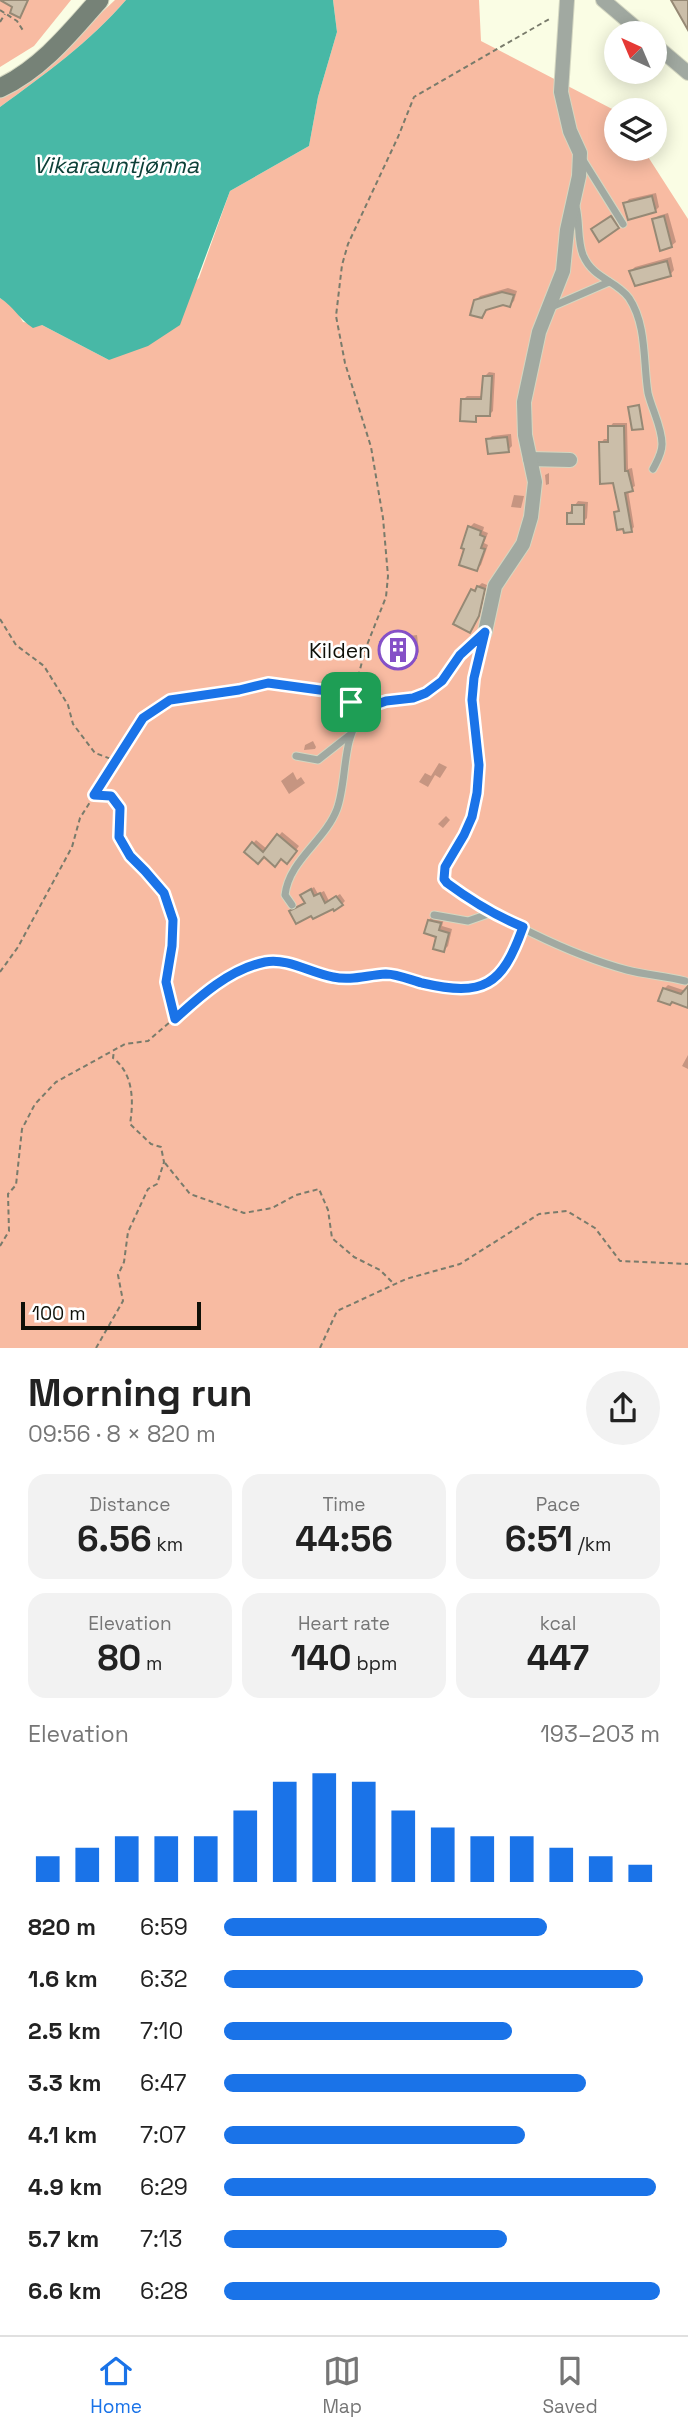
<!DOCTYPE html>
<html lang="en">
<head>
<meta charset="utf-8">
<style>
	body { margin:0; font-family:"Space Grotesk",sans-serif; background:#f2f2f2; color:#222; height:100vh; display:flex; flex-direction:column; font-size:26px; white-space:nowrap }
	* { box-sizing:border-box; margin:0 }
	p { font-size:23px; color:#767676 }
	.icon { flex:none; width:38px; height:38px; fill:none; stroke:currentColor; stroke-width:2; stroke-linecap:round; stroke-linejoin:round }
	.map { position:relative; height:1348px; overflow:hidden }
	.panel { display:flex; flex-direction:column; background:#fff; flex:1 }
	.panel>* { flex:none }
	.needle { width:46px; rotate:316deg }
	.tools { position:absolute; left:604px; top:21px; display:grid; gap:14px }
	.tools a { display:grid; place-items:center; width:63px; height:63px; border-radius:50%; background:#fff; box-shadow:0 4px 18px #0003; font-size:35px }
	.scale { position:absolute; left:21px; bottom:18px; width:180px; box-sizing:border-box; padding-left:7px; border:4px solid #0f1008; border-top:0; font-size:19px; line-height:24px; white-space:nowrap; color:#0f1008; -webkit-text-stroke:5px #fff; paint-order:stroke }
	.pin { position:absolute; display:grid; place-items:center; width:60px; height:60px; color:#fff; margin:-30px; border-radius:14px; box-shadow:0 4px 10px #0006 }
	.round { display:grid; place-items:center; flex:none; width:74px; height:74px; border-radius:37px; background:#f2f2f2 }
	.head { display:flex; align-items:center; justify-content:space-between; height:119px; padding:0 28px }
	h1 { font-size:38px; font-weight:600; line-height:52px }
	.stats { display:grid; grid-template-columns:repeat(3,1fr); gap:10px; height:119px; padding:7px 28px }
	.stats div { display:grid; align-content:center; border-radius:18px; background:#f2f2f2; text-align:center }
	.stats b { font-size:35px; font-weight:600 }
	.stats small { font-size:19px; font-weight:400 }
	.stats p { font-size:19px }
	.chart { height:196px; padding:14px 28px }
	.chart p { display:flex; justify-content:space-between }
	.chart svg { width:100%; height:126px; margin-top:7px; stroke:#1a73e8; stroke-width:6 }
	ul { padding:0 28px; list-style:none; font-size:23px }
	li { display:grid; grid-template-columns:112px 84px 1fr; align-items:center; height:52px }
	li i { height:18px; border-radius:9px; background:#1a73e8 }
	.menu { display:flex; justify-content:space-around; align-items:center; height:98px; border-top:2px solid #e0e0e0; background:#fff; font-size:19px; color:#767676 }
	.menu a { display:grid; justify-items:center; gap:4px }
	.menu .active { color:#1a73e8 }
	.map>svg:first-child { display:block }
</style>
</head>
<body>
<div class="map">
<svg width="688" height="1348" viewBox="0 0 688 1348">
	<rect width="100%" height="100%" fill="#fafde4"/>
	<g fill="#f8bba2">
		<polygon points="0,0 71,0 34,46 0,67"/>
		<path d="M115,0H126C91,41 44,75 0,107V95L44,67Z"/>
		<polygon points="333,0 479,0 481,41 616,111 616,149 643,149 688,219 688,1348 0,1348 0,298 14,307 23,322 42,325 109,360 199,278 230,191 309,146 318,97 337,32"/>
	</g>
	<path fill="#48b8a6" d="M126,0H333L337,32L318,97L309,146L230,191L180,325L148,346L109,360L42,325L33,328C19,319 14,307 0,298V107C44,75 91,41 126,0Z"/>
	<g fill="#0003">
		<polygon points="656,193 659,207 655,211 625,204 629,199"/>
		<polygon points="615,213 622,223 618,227 597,226"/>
		<polygon points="668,213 676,242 671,246 654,220 658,216"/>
		<polygon points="671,257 674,270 670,275 631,271 635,267"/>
		<polygon points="508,288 517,291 514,301 510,305 503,303 488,307 481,316 476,301 480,296"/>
		<polygon points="489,372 495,373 493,411 489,415 479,414 475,420 463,400 467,396 483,396 485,376"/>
		<polygon points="613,423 627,423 628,469 632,468 635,486 628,490 634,527 631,530 616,513 620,508 614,481 601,443 604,439 610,439 610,427"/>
		<polygon points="511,434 512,446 508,450 488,440 492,436"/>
		<polygon points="549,473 549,484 546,485 545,475"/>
		<polygon points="514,495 524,496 521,508 511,507"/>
		<polygon points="578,501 588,502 587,518 583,522 569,513"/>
		<polygon points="474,523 484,527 483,531 488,533 484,543 488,545 481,565 477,569 470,527"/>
		<polygon points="482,583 487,585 481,611 470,631 473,591"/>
		<polygon points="417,635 419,652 415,657 382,643 386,639"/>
		<polygon points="313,741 316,747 315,749 304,750 305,745"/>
		<polygon points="439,763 447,767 440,778 435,775 428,787 419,782 425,773 431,776"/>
		<polygon points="293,772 297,780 301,777 305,783 289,794 281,781"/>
		<polygon points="446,816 450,820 443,828 438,824"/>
		<polygon points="282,832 299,846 290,858 246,852 256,840 267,849"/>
		<polygon points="314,887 318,894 324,891 329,901 340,894 345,901 342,904 295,908 306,902 302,895"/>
		<polygon points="433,916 444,919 442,926 452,929 448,946 444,950 429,920"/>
		<polygon points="668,985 686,991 688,989 688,1006 664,989"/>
		<polygon points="688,1055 688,1069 682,1066"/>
	</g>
	<g fill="#cbbea9" stroke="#968975" stroke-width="2">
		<polygon points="0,0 28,0 20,18 10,13 12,7"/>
		<polygon points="671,0 688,0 688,30"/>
		<polygon points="652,196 656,212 628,220 623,203"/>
		<polygon points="611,216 619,228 599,242 591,229"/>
		<polygon points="664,216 672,247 660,251 652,219"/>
		<polygon points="667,261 671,276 635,286 629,271"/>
		<polygon points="502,292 514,295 510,307 503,305 486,310 482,318 470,315 474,300"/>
		<polygon points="483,376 492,376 490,416 476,416 476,422 460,421 461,399 481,399"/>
		<polygon points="639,405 643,429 632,430 628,407"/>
		<polygon points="608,426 624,426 625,471 628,471 633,491 625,493 632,532 624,533 623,529 617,530 614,512 619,511 613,483 600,484 599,442 608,442"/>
		<polygon points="507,437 509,452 488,454 486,439"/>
		<polygon points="572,505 584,505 584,524 567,524 567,513 572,513"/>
		<polygon points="468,526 481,531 480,535 485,537 481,548 485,549 477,571 459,565 464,549 461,548"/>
		<polygon points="477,586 485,589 479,616 470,633 453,624 471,589 475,591"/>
		<polygon points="413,638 416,658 383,662 380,642"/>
		<polygon points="277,834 297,851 287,864 281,859 275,867 264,857 258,864 244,852 252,842 263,852"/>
		<polygon points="311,889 314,896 320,893 325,903 336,896 343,905 334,911 333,909 313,919 311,916 296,924 289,911 305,903 300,895"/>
		<polygon points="428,920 441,923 439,930 449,933 444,952 433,949 436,937 424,933"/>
		<polygon points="688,986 688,1008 672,1002 670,1005 658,1001 663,988 681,994"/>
	</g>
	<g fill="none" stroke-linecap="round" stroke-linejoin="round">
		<defs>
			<g id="service">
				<polyline points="583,160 623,224"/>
				<path d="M576,207C580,222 577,240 583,255C593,279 616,280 629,298C647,325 643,362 648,393C652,410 662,427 662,444C662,454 657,461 653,469"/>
				<polyline points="549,308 609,282"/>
				<path d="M484,632L477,666L472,700L479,765L477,793L472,817L464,835L445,867L444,879L447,883C496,918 568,954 627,970C646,975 666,976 685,981"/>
				<polyline points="239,690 268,683 303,686 327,691 358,704 374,705"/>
				<polyline points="296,756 318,760 351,734"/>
				<path d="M292,905L285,895C289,860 325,841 337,809C347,782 342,737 361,717C383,694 406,705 430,691C444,682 450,667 461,654C468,646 476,639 484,632"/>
				<polyline points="434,915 468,921 491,913"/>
			</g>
			<g id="minor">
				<polyline points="603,0 642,33"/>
				<polyline points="654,44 688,73"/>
				<polyline points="530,459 570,460"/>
				<polyline points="485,632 495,586 523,544 531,517 535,482 525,435 524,402 539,332 563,271 567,230 579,176 580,153 570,131 561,92 567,0"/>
			</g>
			<path id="secondary" d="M0,88C41,69 70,33 99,0"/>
		</defs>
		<use href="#service" stroke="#d4d7c1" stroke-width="9"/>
		<use href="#minor" stroke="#d4d7c1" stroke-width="16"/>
		<use href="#secondary" stroke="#d4d7c1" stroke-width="21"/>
		<g stroke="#797b6b" stroke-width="2" stroke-dasharray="5 3.5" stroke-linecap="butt">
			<polyline points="0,10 17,21 24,32"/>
			<polyline points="0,22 5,14"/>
			<polyline points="0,619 16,645 44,666 68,705 73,724 95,753 114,760"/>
			<polyline points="354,693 365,650 386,597 388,576 383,518 371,447 345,363 336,316 342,265 348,244 398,137 414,97 551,18"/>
			<polyline points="94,795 111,796 120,808 119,837 129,856 145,871 164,893 173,920 172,945 166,982 175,1018"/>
			<polyline points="0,972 18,947 72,847 80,818 143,718 170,700 228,692"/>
			<polyline points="165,1163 190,1194 244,1213 272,1208 296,1195 319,1189 328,1210 332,1238 354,1257 380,1270 394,1284"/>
			<polyline points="0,1246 9,1231 8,1194 16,1185 22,1129 35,1104 56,1082 125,1044 148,1041 201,995 236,973 266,962 295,964 330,977 350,980 387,974 448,988 477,987 498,977 512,957 519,938"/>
			<path d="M96,1348L123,1301L118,1275L124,1262L128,1232L148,1189L157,1184L164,1162L161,1147L151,1144L130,1124C134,1100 133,1073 113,1058L114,1051"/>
			<polyline points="320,1348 337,1311 406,1279 460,1264 539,1214 567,1211 595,1228 620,1261 688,1264"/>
		</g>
		<use href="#service" stroke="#a1a9a1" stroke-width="7"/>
		<use href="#minor" stroke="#a1a9a1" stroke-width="14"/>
		<use href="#secondary" stroke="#768277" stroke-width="19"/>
	</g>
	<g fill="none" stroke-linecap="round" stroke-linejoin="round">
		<defs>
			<path id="route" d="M485,632L474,678L472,700L479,765L477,793L472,817L464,835L445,867L444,879L447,883C470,900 496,916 523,927C502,986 484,997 422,983C411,980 397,974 386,974C367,975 351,981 333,977C310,973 289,958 265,962C230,969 200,996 175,1019L166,982L172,946L173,920L164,893L145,871L130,856L119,837L120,808L111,796L94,795L143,718L170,700L239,690L268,683L327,691L358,704L375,705L386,701L413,698L426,693L442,681L460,655Z"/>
		</defs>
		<use href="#route" stroke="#fff" stroke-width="14"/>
		<use href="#route" stroke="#1a73e8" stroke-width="9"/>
	</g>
	<defs>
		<symbol id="building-ring" viewBox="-11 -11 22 22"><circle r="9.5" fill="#fff" stroke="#8550c7" stroke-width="1.5"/><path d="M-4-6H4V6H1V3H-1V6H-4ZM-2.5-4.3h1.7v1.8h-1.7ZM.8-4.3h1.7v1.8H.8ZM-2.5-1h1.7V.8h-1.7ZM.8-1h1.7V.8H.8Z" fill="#8550c7"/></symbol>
	</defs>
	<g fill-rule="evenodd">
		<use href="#building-ring" x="376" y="628" width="44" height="44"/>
	</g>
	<g text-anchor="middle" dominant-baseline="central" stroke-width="5" stroke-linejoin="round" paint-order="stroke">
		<g font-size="21" fill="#0f1008" stroke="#fff" text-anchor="end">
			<text x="371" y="650">Kilden</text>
		</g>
		<g font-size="23" font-style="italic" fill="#0d4038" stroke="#fff">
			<text x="116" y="165">Vikarauntjønna</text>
		</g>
	</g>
</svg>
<div class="tools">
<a><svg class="needle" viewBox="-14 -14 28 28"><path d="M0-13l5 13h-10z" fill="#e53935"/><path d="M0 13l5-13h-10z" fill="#767676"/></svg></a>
<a><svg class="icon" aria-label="layers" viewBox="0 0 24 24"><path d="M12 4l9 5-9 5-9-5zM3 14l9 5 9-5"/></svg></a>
</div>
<div class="scale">100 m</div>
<div class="pin" style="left:351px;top:702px;background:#1e9e55"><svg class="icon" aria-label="arrive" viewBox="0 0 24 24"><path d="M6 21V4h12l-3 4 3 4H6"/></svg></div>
</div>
<section class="panel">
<div class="head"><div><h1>Morning run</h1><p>09:56 · 8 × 820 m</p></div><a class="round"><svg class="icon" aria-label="share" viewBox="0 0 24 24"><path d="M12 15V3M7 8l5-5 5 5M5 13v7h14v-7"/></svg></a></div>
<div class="stats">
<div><p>Distance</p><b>6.56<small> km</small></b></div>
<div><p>Time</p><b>44:56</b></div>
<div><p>Pace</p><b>6:51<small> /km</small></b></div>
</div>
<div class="stats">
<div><p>Elevation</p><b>80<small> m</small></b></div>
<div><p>Heart rate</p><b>140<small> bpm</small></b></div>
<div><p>kcal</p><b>447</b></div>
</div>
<div class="chart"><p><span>Elevation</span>193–203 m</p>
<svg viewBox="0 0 160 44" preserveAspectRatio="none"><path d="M5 44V35M15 44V32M25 44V28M35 44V28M45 44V28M55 44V19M65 44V9M75 44V6M85 44V9M95 44V19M105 44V25M115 44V28M125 44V28M135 44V32M145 44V35M155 44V38"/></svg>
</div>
<ul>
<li><b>820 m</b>6:59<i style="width:74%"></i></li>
<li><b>1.6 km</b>6:32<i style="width:96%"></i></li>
<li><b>2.5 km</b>7:10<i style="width:66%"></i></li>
<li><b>3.3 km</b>6:47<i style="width:83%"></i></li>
<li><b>4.1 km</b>7:07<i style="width:69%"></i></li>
<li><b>4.9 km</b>6:29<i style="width:99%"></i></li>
<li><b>5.7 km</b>7:13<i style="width:65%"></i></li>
<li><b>6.6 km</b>6:28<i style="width:100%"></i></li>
</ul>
</section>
<nav class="menu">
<a class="active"><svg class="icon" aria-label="home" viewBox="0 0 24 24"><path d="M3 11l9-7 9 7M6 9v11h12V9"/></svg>Home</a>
<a><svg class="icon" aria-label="map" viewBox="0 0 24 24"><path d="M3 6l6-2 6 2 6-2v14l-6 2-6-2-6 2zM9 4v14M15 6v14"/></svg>Map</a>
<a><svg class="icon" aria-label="saved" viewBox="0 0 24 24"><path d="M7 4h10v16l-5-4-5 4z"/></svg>Saved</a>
</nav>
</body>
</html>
